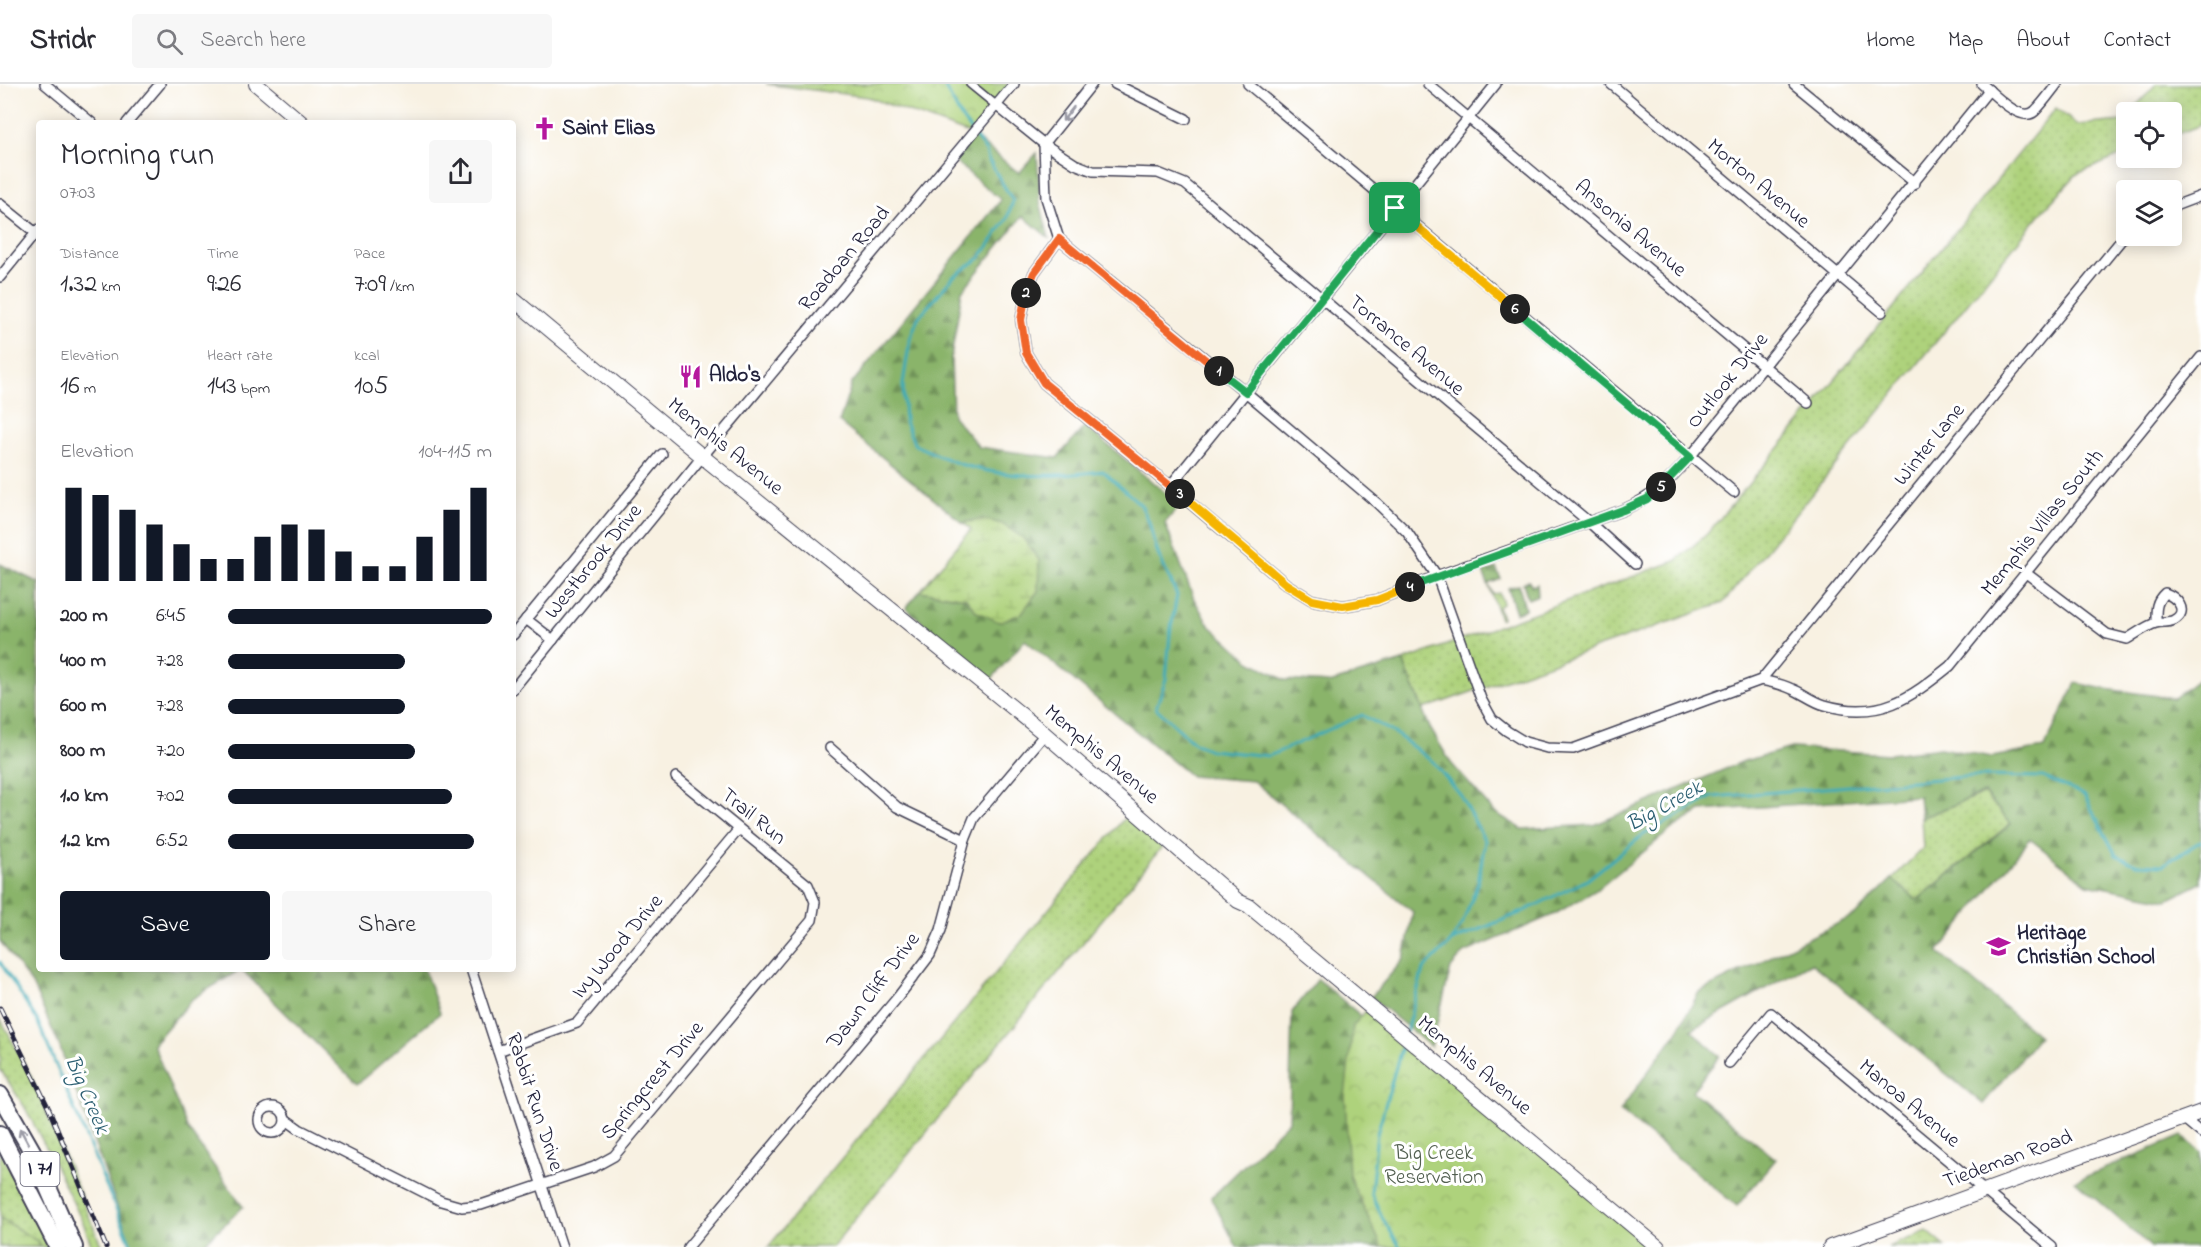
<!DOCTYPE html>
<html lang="en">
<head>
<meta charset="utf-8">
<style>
	body { margin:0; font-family:"Indie Flower",sans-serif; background:#f7f7f7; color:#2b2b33; height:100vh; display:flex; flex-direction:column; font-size:22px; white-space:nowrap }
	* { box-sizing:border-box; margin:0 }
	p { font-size:20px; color:#7c7c81 }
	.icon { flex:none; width:33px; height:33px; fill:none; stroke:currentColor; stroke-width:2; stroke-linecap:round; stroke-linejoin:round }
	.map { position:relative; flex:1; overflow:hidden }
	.drawer { position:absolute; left:36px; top:36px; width:480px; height:852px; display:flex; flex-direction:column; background:#fff; border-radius:6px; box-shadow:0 3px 15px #0003 }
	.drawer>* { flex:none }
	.tools { position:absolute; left:2116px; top:18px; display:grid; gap:12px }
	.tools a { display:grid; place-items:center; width:66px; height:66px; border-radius:6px; background:#fff; box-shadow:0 3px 15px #0003; font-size:30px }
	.pin { position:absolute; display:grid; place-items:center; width:51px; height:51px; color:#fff; margin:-26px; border-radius:12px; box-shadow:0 3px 9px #0006 }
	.km { position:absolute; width:30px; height:30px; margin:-15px; border-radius:50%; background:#222; color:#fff; font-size:16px; line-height:30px; text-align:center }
	.round { display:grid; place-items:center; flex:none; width:63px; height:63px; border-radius:6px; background:#f7f7f7 }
	.head { display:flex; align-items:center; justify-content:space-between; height:102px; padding:0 24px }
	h1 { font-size:33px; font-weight:600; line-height:45px }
	.metrics { display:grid; grid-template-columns:repeat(3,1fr); gap:9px; height:102px; padding:6px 24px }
	.metrics div { display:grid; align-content:center }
	.metrics b { font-size:26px; font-weight:600 }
	.metrics small { font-size:16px; font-weight:400 }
	.metrics p { font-size:16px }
	.chart { height:168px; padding:12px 24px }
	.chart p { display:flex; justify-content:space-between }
	.chart svg { width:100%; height:108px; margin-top:6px; stroke:#111827; stroke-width:6 }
	.primary-button { display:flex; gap:12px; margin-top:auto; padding:12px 24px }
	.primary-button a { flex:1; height:69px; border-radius:6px; background:#111827; color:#fff; font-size:24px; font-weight:600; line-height:69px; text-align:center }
	.primary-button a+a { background:#f7f7f7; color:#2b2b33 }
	ul { padding:0 24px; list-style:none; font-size:20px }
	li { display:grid; grid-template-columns:96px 72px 1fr; align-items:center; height:45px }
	li i { height:15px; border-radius:8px; background:#111827 }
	header { display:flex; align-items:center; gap:36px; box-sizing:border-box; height:84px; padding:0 30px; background:#fff; border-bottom:2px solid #e1e1e2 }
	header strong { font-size:28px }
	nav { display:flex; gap:33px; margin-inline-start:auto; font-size:21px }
	.search { width:420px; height:54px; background:#f7f7f7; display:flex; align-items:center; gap:15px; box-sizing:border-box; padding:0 21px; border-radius:6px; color:#7c7c81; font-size:22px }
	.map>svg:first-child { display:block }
</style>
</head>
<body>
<header>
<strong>Stridr</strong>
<div class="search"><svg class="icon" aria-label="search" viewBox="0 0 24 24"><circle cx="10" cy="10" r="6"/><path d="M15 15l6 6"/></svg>Search here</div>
<nav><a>Home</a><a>Map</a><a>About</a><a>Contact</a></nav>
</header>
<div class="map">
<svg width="2201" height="1163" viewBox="0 0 2201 1163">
	<defs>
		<pattern id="grass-dots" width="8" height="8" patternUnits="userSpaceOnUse" patternTransform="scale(1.5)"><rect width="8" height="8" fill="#aed27b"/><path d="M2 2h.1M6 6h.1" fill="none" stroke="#95b46b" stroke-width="1.8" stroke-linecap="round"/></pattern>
		<pattern id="forest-firs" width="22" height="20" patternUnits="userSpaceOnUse" patternTransform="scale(1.5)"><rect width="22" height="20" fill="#8ab46b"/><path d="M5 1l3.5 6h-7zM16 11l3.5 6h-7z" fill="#709259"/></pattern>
		<pattern id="wetland-marsh" width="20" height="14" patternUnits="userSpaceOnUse" patternTransform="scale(1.5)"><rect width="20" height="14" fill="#aed27b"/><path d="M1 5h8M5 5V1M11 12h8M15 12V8" fill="none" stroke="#95b46b"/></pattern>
		<pattern id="park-crowns" width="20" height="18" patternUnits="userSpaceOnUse" patternTransform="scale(1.5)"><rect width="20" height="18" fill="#aed27b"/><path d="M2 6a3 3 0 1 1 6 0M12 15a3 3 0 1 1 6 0" fill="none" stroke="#95b46b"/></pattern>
	</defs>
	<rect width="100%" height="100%" fill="#fff"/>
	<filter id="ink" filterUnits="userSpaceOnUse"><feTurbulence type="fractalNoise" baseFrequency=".0167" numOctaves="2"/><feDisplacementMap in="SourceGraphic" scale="12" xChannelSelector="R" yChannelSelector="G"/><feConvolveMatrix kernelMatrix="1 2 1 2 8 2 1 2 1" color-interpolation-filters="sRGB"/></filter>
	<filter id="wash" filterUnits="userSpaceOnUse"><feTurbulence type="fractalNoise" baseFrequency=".008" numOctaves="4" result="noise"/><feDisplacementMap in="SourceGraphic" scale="24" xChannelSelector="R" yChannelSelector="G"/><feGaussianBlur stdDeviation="1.35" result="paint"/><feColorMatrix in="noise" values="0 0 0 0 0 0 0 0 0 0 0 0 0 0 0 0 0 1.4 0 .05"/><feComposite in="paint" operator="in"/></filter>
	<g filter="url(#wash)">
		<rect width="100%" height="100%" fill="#f8f1e2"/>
		<g fill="url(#grass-dots)" stroke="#687a5b" stroke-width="1.5">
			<polygon points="2156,0 2201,0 2201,41 2172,52 2172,28 2131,28"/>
			<polygon points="2056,24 2077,41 2123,37 2127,32 2127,69 2077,90 2042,128 1723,519 1423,625 1403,577 1675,477 1707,450 1788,353"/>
			<polygon points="1488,500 1493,510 1499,509 1503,519 1498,523 1502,534 1500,535"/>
			<polygon points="1984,709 2011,739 1917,816 1892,795 1923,764 1921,734"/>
			<polygon points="1126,732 1162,763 832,1163 768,1163"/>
			<polygon points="0,934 31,992 102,1163 92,1163 84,1141 51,1073 24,1022 0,985"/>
			<polygon points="0,1066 49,1163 0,1163"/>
			<polygon points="1927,1147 1946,1163 1888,1163"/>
		</g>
		<g fill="url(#forest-firs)" stroke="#566b53" stroke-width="1.5">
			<polygon points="972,51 1019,89 1037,69 1040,118 1049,154 1023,132 962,207 951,274 953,332 979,363 1057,374 1085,342 1180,421 1165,439 1194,515 1209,541 1250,577 1285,596 1329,599 1403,577 1430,644 1451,679 1494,728 1522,745 1594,741 1744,677 1792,664 1889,670 1940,664 1992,673 2044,664 2076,599 2105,605 2174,614 2201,593 2201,799 2167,816 2087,800 2030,755 1938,868 2039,952 1983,1020 1811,879 1691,946 1720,972 1692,1007 1776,1075 1737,1122 1620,1027 1678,946 1699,908 1855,831 1892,795 1917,816 2011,740 1984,709 1921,734 1919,712 1701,727 1673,744 1598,805 1555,830 1464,869 1451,884 1431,963 1371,913 1404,875 1413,828 1253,697 1191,692 1025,556 990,597 906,524 920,507 966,514 977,528 983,435 963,439 839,338 852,299 1001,116 952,75"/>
			<polygon points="0,480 39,499 39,885 424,885 440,929 357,1000 241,885 192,915 153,960 187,1044 243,1123 200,1163 132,1163 59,961 32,900 0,857"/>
			<polygon points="1496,484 1501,495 1488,500 1483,488"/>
			<polygon points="1529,497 1532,502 1537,500 1538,511 1528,515 1523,499"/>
			<polygon points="1519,501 1525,525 1516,529 1508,504"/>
			<polygon points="1318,895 1361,932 1472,1163 1237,1163 1211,1114 1289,1037 1292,928"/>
			<polygon points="2182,1052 2201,1068 2201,1163 2151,1163 2075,1097"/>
		</g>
		<g fill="url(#wetland-marsh)" stroke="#687a5b" stroke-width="1.5">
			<polygon points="983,435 1002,440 1023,454 1039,476 1038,507 1021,530 999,538 977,528 966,514 920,507 971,445 963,439"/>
			<polygon points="0,1134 37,1157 40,1163 0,1163"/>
		</g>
		<g fill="url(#park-crowns)" stroke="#687a5b" stroke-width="1.5">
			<polygon points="766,0 1006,0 1011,4 972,51 868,13"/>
			<polygon points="1369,923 1658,1163 1382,1163 1349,1092 1345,1012 1353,942"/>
		</g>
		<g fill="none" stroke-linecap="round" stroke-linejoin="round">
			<g stroke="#3babb8" stroke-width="3">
				<path d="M943,0L962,35L986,67L988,75L1013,117L1007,135L980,174L954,192L918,234L910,255L903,300L905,338L915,361C931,368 947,376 963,381C1010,395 1055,393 1103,387L1141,421L1149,438L1158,470L1177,511L1170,550L1166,595L1156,624L1194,659L1210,666L1269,672L1362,631L1396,650L1433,678L1461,712L1485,757L1478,799L1463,838L1452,857"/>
				<polyline points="0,878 37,936 132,1163"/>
				<polyline points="1406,948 1423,886 1452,857 1522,828 1587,796 1643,751 1712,713 1976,692 2043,693 2084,711 2116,771 2136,780 2163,781 2201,757"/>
				<polyline points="1400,1163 1383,1135 1371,1109 1377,1050 1403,958"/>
			</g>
		</g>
	</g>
	<g filter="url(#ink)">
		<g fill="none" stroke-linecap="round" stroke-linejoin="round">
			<defs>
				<polyline id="pedestrian" points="970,0 997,22"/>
				<g id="minor">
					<polyline points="45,0 92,39"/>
					<polyline points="1092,0 1044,60 1075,80 1093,87 1158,89 1185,100 1589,438 1635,480"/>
					<polyline points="1115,0 1186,35"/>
					<polyline points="1248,0 1734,408"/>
					<polyline points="1428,0 1808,319"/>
					<polyline points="1611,0 1882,228"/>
					<polyline points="1794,0 1915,99"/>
					<path d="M1982,0C1994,10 2021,40 2035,27C2043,19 2050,9 2057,0"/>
					<path d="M997,22L1044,60L1046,114L1059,155L1254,315L1378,420L1407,448L1437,492L1481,615L1492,635L1507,647L1525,658L1547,664L1573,665L1761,596C1771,598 1782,600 1792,605C1803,609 1813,618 1825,621C1880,637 1910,614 1950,582L2201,273"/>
					<polyline points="127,39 160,0"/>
					<polyline points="0,120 36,149"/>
					<polyline points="2172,123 2201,112"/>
					<path d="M1059,155L1034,189L1026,211L1021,236L1026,269L1044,299L1170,402L1286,500L1312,516L1343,522L1377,516L1437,492L1623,426C1654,412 1668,398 1690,373L1989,6"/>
					<polyline points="0,193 39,145"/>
					<polyline points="1170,402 1496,0"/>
					<path d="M2026,489L2107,550L2127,555C2136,550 2146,542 2156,539C2162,537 2169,539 2174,536C2190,527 2176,513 2165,509C2155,518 2156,526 2156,539"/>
					<polyline points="526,535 553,556"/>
					<polyline points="513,551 662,370"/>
					<polyline points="1761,596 2127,149"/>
					<polyline points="513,605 697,379 1014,0"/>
					<polyline points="830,664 897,723 965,756"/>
					<polyline points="471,885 562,1163"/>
					<polyline points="498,967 577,939 739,745"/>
					<polyline points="1729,979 1771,929 2052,1163"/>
					<circle cx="272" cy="1036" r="13"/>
					<polyline points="2183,1034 2201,1049"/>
					<polyline points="285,1035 299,1045 441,1117 462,1123 481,1121 594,1083 614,1072 812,836 815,818 808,801 676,693"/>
					<polyline points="688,1163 898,913 930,871 941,846 965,756 974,734 1045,650"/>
				</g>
				<g id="secondary">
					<polyline points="256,0 302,39"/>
					<polyline points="513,215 703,373 1045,650 1238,817 1249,822 1658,1163"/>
					<polyline points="1830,1163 2201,1028"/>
				</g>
				<g id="motorway">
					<polyline points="0,1011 32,1067 74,1163"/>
					<polyline points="0,1050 58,1163"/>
				</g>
			</defs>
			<use href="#pedestrian" stroke="#424154" stroke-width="10"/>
			<use href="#minor" stroke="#424154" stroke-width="12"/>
			<use href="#secondary" stroke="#424154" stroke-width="16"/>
			<use href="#motorway" stroke="#424154" stroke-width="20"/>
			<use href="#pedestrian" stroke="#fff" stroke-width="7"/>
			<use href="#minor" stroke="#fff" stroke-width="9"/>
			<use href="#secondary" stroke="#fff" stroke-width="14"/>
			<use href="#motorway" stroke="#fff" stroke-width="16"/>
			<defs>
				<polyline id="rail" points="0,924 49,1025 106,1163"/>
			</defs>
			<use href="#rail" stroke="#22223b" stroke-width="5"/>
			<use href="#rail" stroke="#fff" stroke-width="3" stroke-dasharray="9" stroke-linecap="butt"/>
		</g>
		<defs><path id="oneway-shaft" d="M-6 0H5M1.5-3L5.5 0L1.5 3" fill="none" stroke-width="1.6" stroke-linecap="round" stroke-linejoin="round" transform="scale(1.5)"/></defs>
		<g stroke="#9c9ca7">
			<use href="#oneway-shaft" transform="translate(1068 30) rotate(128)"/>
			<use href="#oneway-shaft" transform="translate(24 1052) rotate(-118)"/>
		</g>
	</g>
	<g fill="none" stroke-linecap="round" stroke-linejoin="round" filter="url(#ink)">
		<defs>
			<polyline id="split-1" points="1219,287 1246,308 1395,124"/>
			<polyline id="split-2" points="1026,209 1034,189 1059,155 1219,287"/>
			<polyline id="split-3" points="1026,209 1021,236 1026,269 1044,299 1180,410"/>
			<polyline id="split-4" points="1180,410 1286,500 1312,516 1343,522 1377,516 1410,503"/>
			<polyline id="split-5" points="1410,503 1623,426 1647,415 1661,403"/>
			<polyline id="split-6" points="1515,225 1690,373 1661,403"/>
			<polyline id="split-7" points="1395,124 1515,225"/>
		</defs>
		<use href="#split-1" stroke="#fff" stroke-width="12"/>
		<use href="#split-2" stroke="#fff" stroke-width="12"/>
		<use href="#split-3" stroke="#fff" stroke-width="12"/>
		<use href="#split-4" stroke="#fff" stroke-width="12"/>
		<use href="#split-5" stroke="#fff" stroke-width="12"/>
		<use href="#split-6" stroke="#fff" stroke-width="12"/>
		<use href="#split-7" stroke="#fff" stroke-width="12"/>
		<use href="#split-1" stroke="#22a559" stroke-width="8"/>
		<use href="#split-2" stroke="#f0652b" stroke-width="8"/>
		<use href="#split-3" stroke="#f0652b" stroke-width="8"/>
		<use href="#split-4" stroke="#f5b400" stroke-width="8"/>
		<use href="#split-5" stroke="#22a559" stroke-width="8"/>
		<use href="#split-6" stroke="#22a559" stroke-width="8"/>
		<use href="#split-7" stroke="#f5b400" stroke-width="8"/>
	</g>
	<defs>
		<symbol id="church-bare" viewBox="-9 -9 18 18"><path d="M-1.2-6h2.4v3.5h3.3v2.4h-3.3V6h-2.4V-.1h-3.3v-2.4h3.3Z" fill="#b5179e" stroke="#fff" stroke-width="2.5" paint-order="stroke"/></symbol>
		<symbol id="restaurant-bare" viewBox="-9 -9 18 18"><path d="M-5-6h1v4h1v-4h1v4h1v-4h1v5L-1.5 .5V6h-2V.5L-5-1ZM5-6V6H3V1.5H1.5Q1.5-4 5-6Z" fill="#b5179e" stroke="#fff" stroke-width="2.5" paint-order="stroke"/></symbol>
		<symbol id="school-bare" viewBox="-9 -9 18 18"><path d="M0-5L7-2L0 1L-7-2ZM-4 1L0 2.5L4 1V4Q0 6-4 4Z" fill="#b5179e" stroke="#fff" stroke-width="2.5" paint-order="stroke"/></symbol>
	</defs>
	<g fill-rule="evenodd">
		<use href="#church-bare" x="528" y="28" width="33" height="33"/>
		<use href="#restaurant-bare" x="674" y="276" width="33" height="33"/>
		<use href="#school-bare" x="1982" y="846" width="33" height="33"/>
	</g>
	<g text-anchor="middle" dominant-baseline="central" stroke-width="6" stroke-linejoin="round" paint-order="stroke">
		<rect fill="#fff" stroke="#646476" stroke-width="1.5" x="20.5" y="1068" width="39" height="34" rx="4.5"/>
		<g font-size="20" font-weight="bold" fill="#22223b">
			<text x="40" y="1085">I 71</text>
		</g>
		<g font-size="21" font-weight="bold" fill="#22223b" stroke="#fff" text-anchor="start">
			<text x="562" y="45">Saint Elias</text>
			<text x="709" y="292">Aldo's</text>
			<text x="2017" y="850">Heritage<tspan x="2017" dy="24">Christian School</tspan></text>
		</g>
		<g font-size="21" fill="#22223b" stroke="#fff">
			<text transform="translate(1758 100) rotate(40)">Morton Avenue</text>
			<text transform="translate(1630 145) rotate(40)">Ansonia Avenue</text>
			<text transform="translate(845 175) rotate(-50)">Roadoan Road</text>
			<text transform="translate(1406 262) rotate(40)">Torrance Avenue</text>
			<text transform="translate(1728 297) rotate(-51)">Outlook Drive</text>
			<text transform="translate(1930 361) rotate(-51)">Winter Lane</text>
			<text transform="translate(725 363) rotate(39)">Memphis Avenue</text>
			<text transform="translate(2043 439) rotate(-51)">Memphis Villas South</text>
			<text transform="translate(594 478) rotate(-51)">Westbrook Drive</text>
			<text transform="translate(1101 671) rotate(40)">Memphis Avenue</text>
			<text transform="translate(753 733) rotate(39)">Trail Run</text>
			<text transform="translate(618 863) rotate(-50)">Ivy Wood Drive</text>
			<text transform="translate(874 907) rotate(-53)">Dawn Cliff Drive</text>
			<text transform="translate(1474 982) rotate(40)">Memphis Avenue</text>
			<text transform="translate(653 997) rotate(-50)">Springcrest Drive</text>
			<text transform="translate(534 1018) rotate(72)">Rabbit Run Drive</text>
			<text transform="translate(1909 1020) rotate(40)">Manoa Avenue</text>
			<text transform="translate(2008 1076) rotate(-20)">Tiedeman Road</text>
		</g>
		<g font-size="21" fill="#536051" stroke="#fff">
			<text x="1434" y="1070">Big Creek<tspan x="1434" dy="24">Reservation</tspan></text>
		</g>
		<g font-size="22" font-style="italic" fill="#2d6073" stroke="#fff">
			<text transform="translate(1665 723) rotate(-29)">Big Creek</text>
			<text transform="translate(86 1011) rotate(67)">Big Creek</text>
		</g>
	</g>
</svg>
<div class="tools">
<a><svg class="icon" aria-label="locate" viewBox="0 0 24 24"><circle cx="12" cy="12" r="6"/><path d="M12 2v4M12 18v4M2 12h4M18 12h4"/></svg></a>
<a><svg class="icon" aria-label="layers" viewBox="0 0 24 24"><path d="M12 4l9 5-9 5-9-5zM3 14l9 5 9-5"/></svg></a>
</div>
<div class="pin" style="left:1395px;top:124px;background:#1e9e55"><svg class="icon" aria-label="arrive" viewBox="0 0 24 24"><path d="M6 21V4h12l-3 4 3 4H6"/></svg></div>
<b class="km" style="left:1219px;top:287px">1</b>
<b class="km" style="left:1026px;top:209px">2</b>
<b class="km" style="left:1180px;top:410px">3</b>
<b class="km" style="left:1410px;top:503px">4</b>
<b class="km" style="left:1661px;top:403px">5</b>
<b class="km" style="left:1515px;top:225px">6</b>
<section class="drawer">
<div class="head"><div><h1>Morning run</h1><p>07:03</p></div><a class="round"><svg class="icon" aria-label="share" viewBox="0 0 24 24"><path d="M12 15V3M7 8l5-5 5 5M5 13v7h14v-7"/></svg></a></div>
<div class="metrics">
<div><p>Distance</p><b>1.32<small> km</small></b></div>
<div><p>Time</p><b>9:26</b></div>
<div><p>Pace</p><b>7:09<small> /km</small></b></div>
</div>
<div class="metrics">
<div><p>Elevation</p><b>16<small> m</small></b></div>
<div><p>Heart rate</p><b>143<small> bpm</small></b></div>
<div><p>kcal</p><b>105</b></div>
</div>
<div class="chart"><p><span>Elevation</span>104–115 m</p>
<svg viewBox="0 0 160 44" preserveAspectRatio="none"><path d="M5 44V6M15 44V9M25 44V15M35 44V21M45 44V29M55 44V35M65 44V35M75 44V26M85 44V21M95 44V23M105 44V32M115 44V38M125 44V38M135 44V26M145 44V15M155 44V6"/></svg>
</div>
<ul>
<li><b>200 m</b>6:45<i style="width:100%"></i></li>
<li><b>400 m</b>7:28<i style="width:67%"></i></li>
<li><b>600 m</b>7:28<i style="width:67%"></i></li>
<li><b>800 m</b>7:20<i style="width:71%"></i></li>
<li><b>1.0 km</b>7:02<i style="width:85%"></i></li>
<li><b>1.2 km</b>6:52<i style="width:93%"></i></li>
</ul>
<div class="primary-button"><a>Save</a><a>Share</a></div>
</section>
</div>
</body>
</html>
